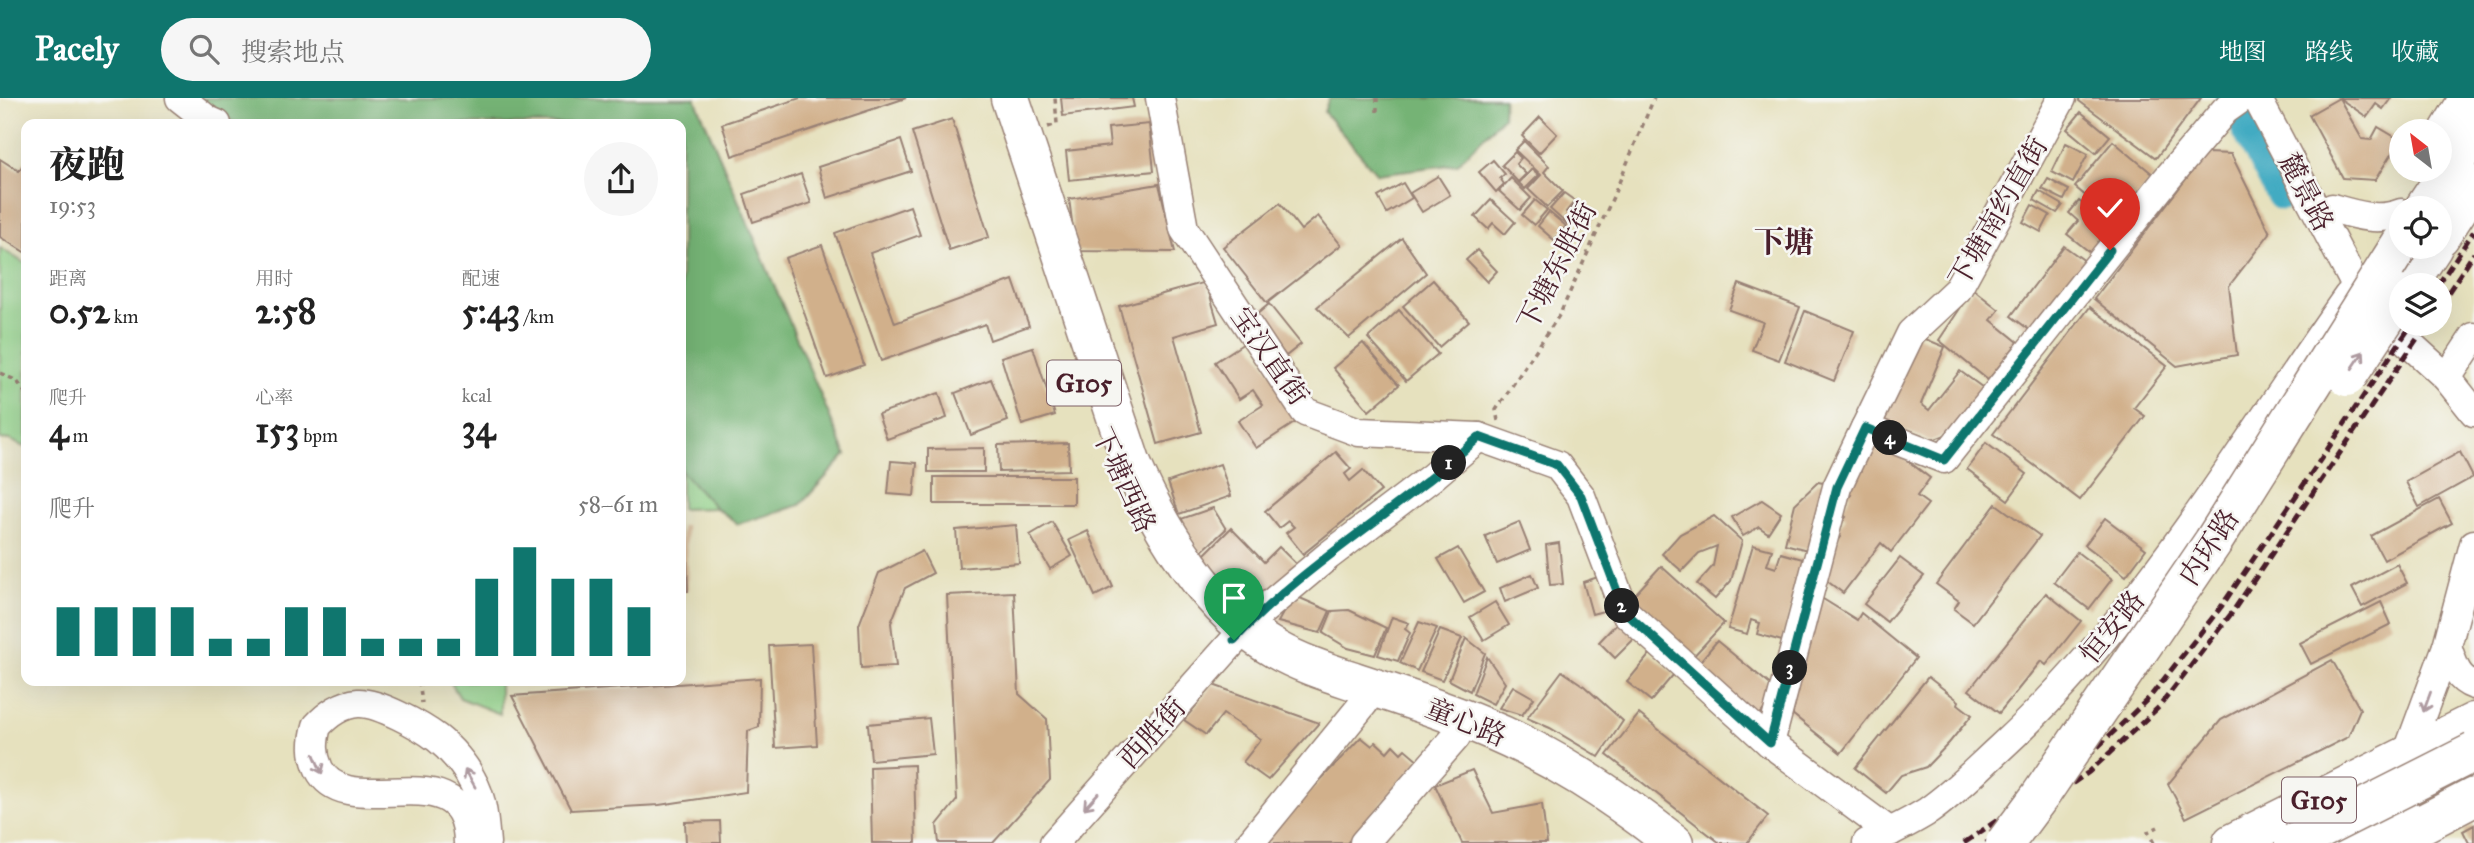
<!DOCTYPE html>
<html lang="zh">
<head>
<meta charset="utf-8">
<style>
	body { margin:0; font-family:"IM FELL Great Primer","Noto Serif SC",serif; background:#f6f6f6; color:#222; height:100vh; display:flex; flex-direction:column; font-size:26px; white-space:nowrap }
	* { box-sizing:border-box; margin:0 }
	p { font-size:23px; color:#767676 }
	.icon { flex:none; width:38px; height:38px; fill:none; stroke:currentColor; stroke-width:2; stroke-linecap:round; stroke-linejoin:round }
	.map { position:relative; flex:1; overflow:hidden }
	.drawer { position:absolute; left:21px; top:21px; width:665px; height:567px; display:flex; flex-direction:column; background:#fff; border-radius:14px; box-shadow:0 7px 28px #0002 }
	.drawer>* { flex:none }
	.needle { width:46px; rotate:329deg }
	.controls { position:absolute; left:2389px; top:21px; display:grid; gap:14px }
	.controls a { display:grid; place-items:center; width:63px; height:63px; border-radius:50%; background:#fff; box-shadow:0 7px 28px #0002; font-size:35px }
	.pin { position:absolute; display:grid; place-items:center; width:60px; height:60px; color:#fff; margin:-72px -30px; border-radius:50% 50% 50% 0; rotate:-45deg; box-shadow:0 0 7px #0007 }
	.pin .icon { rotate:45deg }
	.km { position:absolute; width:35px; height:35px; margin:-18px; border-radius:50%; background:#222; color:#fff; font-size:19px; line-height:35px; text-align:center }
	.round { display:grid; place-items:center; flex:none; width:74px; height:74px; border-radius:37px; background:#f6f6f6 }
	.overview { display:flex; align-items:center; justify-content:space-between; height:119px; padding:0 28px }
	h1 { font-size:38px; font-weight:800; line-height:52px }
	.metrics { display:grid; grid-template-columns:repeat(3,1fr); gap:10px; height:119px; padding:7px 28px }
	.metrics div { display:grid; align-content:center }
	.metrics b { font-size:35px; font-weight:800 }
	.metrics small { font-size:19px; font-weight:400 }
	.metrics p { font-size:19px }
	.chart { height:196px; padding:14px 28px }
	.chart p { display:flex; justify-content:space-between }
	.chart svg { width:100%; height:126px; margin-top:7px; stroke:#0f766e; stroke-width:6 }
	header { display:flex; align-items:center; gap:42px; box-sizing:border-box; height:98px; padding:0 35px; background:#0f766e; color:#fff }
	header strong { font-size:33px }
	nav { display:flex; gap:38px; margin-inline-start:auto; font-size:24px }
	.search { width:490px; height:63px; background:#f6f6f6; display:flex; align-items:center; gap:18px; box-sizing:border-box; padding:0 24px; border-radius:38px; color:#767676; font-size:26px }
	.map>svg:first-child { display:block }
</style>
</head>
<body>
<header>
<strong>Pacely</strong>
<div class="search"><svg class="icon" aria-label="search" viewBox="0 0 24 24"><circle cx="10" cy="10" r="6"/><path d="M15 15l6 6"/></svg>搜索地点</div>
<nav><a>地图</a><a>路线</a><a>收藏</a></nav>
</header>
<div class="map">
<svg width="2474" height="745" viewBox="0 0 2474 745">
	<rect width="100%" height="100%" fill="#f6f6f2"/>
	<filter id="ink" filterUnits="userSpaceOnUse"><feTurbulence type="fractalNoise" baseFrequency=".0143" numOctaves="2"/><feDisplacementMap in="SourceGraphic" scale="14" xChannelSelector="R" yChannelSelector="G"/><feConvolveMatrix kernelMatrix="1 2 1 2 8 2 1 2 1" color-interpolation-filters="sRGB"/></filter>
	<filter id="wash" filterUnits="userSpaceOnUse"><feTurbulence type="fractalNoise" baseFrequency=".00686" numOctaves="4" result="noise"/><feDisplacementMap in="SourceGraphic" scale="28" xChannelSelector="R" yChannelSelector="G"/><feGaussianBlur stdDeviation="1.57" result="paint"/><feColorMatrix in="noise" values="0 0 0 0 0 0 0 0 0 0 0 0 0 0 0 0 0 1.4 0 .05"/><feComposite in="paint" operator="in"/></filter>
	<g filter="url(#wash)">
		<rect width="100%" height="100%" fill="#e6e1be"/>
		<g fill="#91d188" stroke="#6e785a" stroke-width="2">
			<polygon points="0,150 26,166 26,350 10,342 0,341"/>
			<polygon points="681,373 716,410 681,411"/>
			<polygon points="450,583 500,583 500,616 460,600"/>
		</g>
		<g fill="#74b374" stroke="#5f6950" stroke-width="2">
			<polygon points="198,0 695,0 846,357 800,407 738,426 716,410 681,373 681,26 238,26 210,13"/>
			<polygon points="1329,0 1504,0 1503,19 1457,66 1377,76 1324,14"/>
		</g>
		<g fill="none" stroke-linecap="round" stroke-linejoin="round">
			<polyline stroke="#43abc2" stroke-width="33" points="2232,0 2282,96"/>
		</g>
		<g id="blocks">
			<g fill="#d1b08b">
				<polygon points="800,0 906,0 732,58 722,26"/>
				<polygon points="1061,0 1132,0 1134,9 1063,18"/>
				<polygon points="2080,0 2201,0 2156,60 2079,3"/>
				<polygon points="2339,0 2391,0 2383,11 2376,6 2367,19"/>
				<polygon points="2339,0 2362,41 2371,42 2378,29 2400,42 2375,82 2343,80 2309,17"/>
				<polygon points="2081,14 2110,38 2096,55 2067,31"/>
				<polygon points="1540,19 1557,36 1539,55 1522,38"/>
				<polygon points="952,21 989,139 949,152 912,34"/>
				<polygon points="1149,26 1154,73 1069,82 1066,53 1110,48 1108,30"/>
				<polygon points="901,42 911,73 827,100 818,69"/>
				<polygon points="1524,43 1549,68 1544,74 1563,93 1547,109 1528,91 1541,77 1515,52"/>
				<polygon points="2113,43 2155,78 2117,124 2075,89"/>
				<polygon points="2066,45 2088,56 2073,85 2052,74"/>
				<polygon points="1515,54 1521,60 1516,66 1526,76 1518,84 1502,67"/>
				<polygon points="2206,55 2231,56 2270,135 2229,188 2237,257 2177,268 2094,201"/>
				<polygon points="0,61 19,73 26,62 26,155 0,139"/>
				<polygon points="1493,62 1505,76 1500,80 1504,86 1496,94 1479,74"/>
				<polygon points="1532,71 1539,77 1525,91 1519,85"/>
				<polygon points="801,76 811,105 753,124 744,96"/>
				<polygon points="1438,78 1450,97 1422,114 1410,95"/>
				<polygon points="1511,80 1531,100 1520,112 1499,93"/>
				<polygon points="2048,81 2069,92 2064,102 2042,91"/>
				<polygon points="1403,85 1412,100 1387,115 1378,99"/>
				<polygon points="1159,86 1175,154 1076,153 1069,101"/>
				<polygon points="2039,93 2063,107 2057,115 2034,102"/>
				<polygon points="1564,95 1575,103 1566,114 1574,121 1568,127 1550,111"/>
				<polygon points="1491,102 1515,124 1505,136 1493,125 1488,131 1475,119"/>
				<polygon points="1535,102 1547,112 1534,127 1522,117"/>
				<polygon points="1576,103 1596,116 1589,127 1569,114"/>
				<polygon points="2079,103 2112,129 2091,155 2067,136 2078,123 2069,115"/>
				<polygon points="1280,105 1301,132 1318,118 1341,147 1267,205 1223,149"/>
				<polygon points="2032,107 2050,117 2041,134 2023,124"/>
				<polygon points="910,108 920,137 870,155 895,225 1013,182 1029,228 990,242 985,226 881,263 835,135"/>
				<polygon points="1549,114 1566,128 1554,142 1538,128"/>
				<polygon points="1402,140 1426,175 1349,240 1317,209"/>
				<polygon points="822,147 864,267 827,280 785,160"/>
				<polygon points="2064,148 2089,166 2035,236 2011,218"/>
				<polygon points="1477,152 1497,173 1487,184 1466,162"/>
				<polygon points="1433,182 1469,223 1439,249 1403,208"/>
				<polygon points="1206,184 1218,225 1174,238 1201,334 1158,346 1119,208"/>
				<polygon points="1739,186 1800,209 1779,262 1752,252 1763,224 1729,212"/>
				<polygon points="1973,191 1999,212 1991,222 2018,244 1988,282 1939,242"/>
				<polygon points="1269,206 1301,246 1286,258 1255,218"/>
				<polygon points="2090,209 2167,268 2134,310 2145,318 2080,402 1993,336"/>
				<polygon points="1399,212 1438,256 1406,283 1368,240"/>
				<polygon points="1805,213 1854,233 1834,283 1785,263"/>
				<polygon points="1911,235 1945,249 1921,306 1929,312 1960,273 1986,292 1953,334 1930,343 1875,320"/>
				<polygon points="1249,242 1302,320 1256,350 1238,323 1263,307 1253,292 1239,301 1215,264"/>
				<polygon points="1363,245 1399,287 1369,313 1333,270"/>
				<polygon points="1033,249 1055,317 1022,327 1001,259"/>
				<polygon points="991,281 1008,323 971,337 955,295"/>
				<polygon points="939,295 947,320 887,341 878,316"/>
				<polygon points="1874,337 1930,380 1917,398 1928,406 1891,454 1881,445 1843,495 1819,477 1827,456 1840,439 1834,435 1846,419 1839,414 1851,397 1845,392"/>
				<polygon points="1068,345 1069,372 999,374 998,347"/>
				<polygon points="1986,345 2027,376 2008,402 1967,371"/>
				<polygon points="984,350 984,374 928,374 928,351"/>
				<polygon points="1336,354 1351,371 1345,376 1350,383 1363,372 1381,393 1303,456 1286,435 1294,429 1288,423 1279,430 1265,413"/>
				<polygon points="2460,354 2473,379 2419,409 2406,384"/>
				<polygon points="891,363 917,365 914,398 888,396"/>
				<polygon points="1220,366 1231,398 1179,416 1168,384"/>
				<rect x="934" y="379" width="140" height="27"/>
				<polygon points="1818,384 1829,386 1811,453 1785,446 1795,406"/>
				<polygon points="2439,401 2452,425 2384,462 2371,438"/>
				<polygon points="1762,402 1781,415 1768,435 1759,429 1743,438 1732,419"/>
				<polygon points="1996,406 2040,438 1973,525 1954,511 1959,503 1936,486"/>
				<polygon points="1213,410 1226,431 1200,455 1181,421"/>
				<polygon points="1714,418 1742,443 1731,483 1715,501 1697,486 1713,468 1717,448 1699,455 1682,473 1662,456 1680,436"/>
				<polygon points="2105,420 2146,451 2126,478 2085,447"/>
				<polygon points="1052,424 1072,458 1050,471 1030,437"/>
				<polygon points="1519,424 1530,452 1497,466 1485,438"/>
				<polygon points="1016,427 1019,465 959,470 956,432"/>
				<polygon points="681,428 686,428 688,493 681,493"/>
				<polygon points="1231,430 1264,464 1279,449 1299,469 1256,512 1202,459"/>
				<polygon points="1088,433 1113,489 1095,498 1069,442"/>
				<polygon points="1559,445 1563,486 1550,487 1546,447"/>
				<polygon points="1753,447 1772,452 1767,467 1776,470 1781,455 1806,462 1782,543 1757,536 1760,525 1751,522 1747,536 1728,531"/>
				<polygon points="1458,450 1484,494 1464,505 1438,461"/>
				<polygon points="922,453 933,475 905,490 891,525 896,568 861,570 859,527 879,475"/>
				<polygon points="2077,454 2112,481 2089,511 2054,484"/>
				<polygon points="1900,460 1924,478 1887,524 1864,506"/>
				<polygon points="2397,466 2407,485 2362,509 2352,490"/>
				<polygon points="1661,468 1724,525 1690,562 1627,505"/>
				<polygon points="1532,476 1538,490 1505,504 1500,490"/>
				<polygon points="1598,479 1607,512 1592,516 1583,484"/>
				<polygon points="1014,494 1019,596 1047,621 1050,682 993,745 939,745 937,727 957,702 947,497"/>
				<polygon points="2046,495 2081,523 2046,567 2041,563 1999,615 1969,592"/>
				<polygon points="1815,496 1857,522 1861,515 1916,560 1841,655 1786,611"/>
				<polygon points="1293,497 1330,513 1320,535 1278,524"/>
				<polygon points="1495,504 1509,527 1484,542 1470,519"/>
				<polygon points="2381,504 2391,526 2311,566 2300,545"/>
				<polygon points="1349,512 1386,530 1375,557 1348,550 1323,535 1332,513"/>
				<polygon points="1392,519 1409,525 1405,531 1410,535 1398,563 1378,557"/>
				<polygon points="1619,523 1636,539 1615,560 1599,544"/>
				<polygon points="1419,524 1437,530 1417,573 1400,565"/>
				<polygon points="1440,532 1462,540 1442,582 1421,574"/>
				<polygon points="1466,540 1485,555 1470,593 1449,582"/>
				<polygon points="1717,543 1779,594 1757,620 1695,569"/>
				<polygon points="811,546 817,647 775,650 769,548"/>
				<polygon points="1650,556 1674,576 1651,603 1627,584"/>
				<polygon points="1487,559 1505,585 1493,606 1473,596"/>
				<polygon points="2332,562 2360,611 2348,639 2186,720 2168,686 2221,622"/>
				<polygon points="1562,573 1584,588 1623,623 1599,659 1550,630 1527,620"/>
				<polygon points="1928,579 1959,603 1958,606 1972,617 1949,645 1926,669 1901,677 1886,695 1855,670"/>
				<polygon points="760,580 759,629 748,633 746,694 659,707 571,712 512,598"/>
				<polygon points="1213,587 1319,625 1268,682 1243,664 1261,641 1223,616 1206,637 1184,622"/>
				<polygon points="1513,588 1534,600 1522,617 1499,610"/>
				<polygon points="1639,616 1768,718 1747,745 1720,745 1607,657"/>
				<polygon points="929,620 933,656 871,662 868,626"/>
				<polygon points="1361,639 1372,648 1376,644 1387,654 1393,647 1401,655 1405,651 1419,663 1347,745 1261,745"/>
				<polygon points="914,667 916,745 872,745 870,669"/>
				<polygon points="1472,672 1493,715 1542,706 1547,745 1462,745 1435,687"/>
				<polygon points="720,723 721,745 686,745 685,724"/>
				<polygon points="2474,727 2474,745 2469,745 2463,733"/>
			</g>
		</g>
	</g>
	<g filter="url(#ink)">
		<use href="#blocks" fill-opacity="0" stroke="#988074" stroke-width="2"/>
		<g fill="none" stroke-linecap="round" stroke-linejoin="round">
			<defs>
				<g id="minor">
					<polyline points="180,0 208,22 217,26"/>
					<polyline points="1160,0 1184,131 1305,314 1359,334 1479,339 1557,367 1581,398 1625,514 1770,645 1890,734"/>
					<polyline points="2257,0 2355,186 2391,229 2447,280 2474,314"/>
					<path d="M2332,110C2356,117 2377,124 2401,115"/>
					<polyline points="2447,280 2474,239"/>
					<polyline points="1865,330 1911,235 1957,192 2062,0"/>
					<path d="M2447,548C2453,565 2456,581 2474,587"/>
					<polyline points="1770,645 1837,389 1865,330 1944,361 2166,82 2225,12 2242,0"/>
					<polyline points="2406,659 2447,548 2474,446"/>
					<path d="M468,745C467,649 347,728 319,671C312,656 313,643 317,628C327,617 342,606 358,605C378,604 421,628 437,640C450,650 465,667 472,682C483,701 484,723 486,745"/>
					<polyline points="1054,745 1256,518 1328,458 1432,379 1479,339"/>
					<polyline points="1250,745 1364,605"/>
					<polyline points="1364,745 1456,639"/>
					<path d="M1867,745C1888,735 1909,725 1928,713C1954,695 1977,671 2000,650C2141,521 2238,353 2348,198"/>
				</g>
				<g id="highway">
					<path d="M1010,0L1131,364C1159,430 1211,515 1275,551C1299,565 1327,574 1354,583C1396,597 1438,610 1479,627C1551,656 1613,697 1674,745"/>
					<polyline points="2440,48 2469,0"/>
					<polyline points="2424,110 2474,35"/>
					<polyline points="2440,139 2474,87"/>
					<polyline points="2408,187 2433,149"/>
					<polyline points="2232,745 2474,624"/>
					<polyline points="2337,745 2400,712"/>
					<polyline points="2386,745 2474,699"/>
				</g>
			</defs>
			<use href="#minor" stroke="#988074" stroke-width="31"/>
			<use href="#highway" stroke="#988074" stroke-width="41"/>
			<g stroke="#988074" stroke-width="3.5" stroke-dasharray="5 5" stroke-linecap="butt">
				<polyline points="1377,14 1377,0"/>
				<polyline points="1048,29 1057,26 1055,0"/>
				<polyline points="0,275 17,283 26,296"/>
				<polyline points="1498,323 1496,312 1560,216 1613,99 1654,0"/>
				<polyline points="419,583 422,605"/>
				<polyline points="2154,745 2148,734 2158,729"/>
			</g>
			<use href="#minor" stroke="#fff" stroke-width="28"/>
			<use href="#highway" stroke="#fff" stroke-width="38"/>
			<g stroke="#4a1f2b" stroke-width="5" stroke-dasharray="10 5" stroke-linecap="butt">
				<polyline points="2438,187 2474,133"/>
				<polyline points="2440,207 2474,155"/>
				<polyline points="1964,745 2081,665 2149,600 2221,509 2412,226"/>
				<polyline points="1986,745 2089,674 2159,609 2231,516 2427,226"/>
			</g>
			<defs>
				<g id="highway-bridge">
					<polyline points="2347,279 2401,197"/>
					<polyline points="2005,745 2040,698 2213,444 2401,145"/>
					<polyline points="2294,745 2474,654"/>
				</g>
			</defs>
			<use href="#highway-bridge" stroke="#988074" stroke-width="41" stroke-linecap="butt"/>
			<use href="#highway-bridge" stroke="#fff" stroke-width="38"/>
		</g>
		<defs><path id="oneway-shaft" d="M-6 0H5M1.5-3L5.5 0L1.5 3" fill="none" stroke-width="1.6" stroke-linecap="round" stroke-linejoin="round" transform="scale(1.75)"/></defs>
		<g stroke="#ae9aa0">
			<use href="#oneway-shaft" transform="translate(2358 262) rotate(-56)"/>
			<use href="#oneway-shaft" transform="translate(2427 604) rotate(110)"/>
			<use href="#oneway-shaft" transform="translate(318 666) rotate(67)"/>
			<use href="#oneway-shaft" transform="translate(470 680) rotate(-119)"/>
			<use href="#oneway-shaft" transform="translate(1091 703) rotate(132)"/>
		</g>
	</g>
	<g fill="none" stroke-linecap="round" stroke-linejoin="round" filter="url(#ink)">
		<defs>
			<path id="route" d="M1234,542C1291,480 1363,434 1430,381C1447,368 1463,353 1479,339L1557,367L1581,398L1625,514L1770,645L1837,389L1865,330L1944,362L2110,152"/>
		</defs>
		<use href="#route" stroke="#fff" stroke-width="14"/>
		<use href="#route" stroke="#0f766e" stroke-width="9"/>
	</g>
	<g text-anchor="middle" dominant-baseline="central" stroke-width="5" stroke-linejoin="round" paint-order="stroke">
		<g fill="#f6f6f2" stroke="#7e6067" stroke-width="2">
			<rect x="1047" y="262.5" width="74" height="45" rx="5"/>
			<rect x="2282" y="679.5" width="74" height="45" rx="5"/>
		</g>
		<g font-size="26" font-weight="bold" fill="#4a1f2b">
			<text x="1084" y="285">G105</text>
			<text x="2319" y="702">G105</text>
		</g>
		<g font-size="28" fill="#4a1f2b" stroke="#f6f6f2">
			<text transform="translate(2306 94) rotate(62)">麓景路</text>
			<text transform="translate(1998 114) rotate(-60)">下塘南约直街</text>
			<text transform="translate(1557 168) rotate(-63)">下塘东胜街</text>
			<text transform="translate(1270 258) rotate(55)">宝汉直街</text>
			<text transform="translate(1124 382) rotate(65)">下塘西路</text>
			<text transform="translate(2209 449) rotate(-57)">内环路</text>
			<text transform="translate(2112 529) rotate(-51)">恒安路</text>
			<text transform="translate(1466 624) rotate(22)">童心路</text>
			<text transform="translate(1152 635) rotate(-48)">西胜街</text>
		</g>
		<g font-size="30" font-weight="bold" fill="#4a1f2b" stroke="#f6f6f2">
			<text x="1784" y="144">下塘</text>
		</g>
	</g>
</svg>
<div class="controls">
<a><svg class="needle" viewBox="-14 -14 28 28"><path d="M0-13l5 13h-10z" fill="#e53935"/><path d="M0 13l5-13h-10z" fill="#767676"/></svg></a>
<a><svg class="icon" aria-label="locate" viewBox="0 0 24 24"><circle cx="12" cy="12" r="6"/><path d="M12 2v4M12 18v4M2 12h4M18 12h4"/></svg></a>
<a><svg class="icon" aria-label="layers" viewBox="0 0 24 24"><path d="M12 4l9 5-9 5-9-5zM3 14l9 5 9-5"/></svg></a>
</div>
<div class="pin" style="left:1234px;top:542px;background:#1e9e55"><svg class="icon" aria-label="arrive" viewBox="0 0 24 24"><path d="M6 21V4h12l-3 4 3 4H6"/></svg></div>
<div class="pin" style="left:2110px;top:152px;background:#d93025"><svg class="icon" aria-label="check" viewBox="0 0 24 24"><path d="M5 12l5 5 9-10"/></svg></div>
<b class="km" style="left:1449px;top:365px">1</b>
<b class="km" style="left:1622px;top:508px">2</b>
<b class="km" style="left:1790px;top:570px">3</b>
<b class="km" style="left:1890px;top:340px">4</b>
<section class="drawer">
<div class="overview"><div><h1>夜跑</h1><p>19:53</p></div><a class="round"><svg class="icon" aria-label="share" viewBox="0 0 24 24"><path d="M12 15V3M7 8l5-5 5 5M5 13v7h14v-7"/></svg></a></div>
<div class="metrics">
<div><p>距离</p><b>0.52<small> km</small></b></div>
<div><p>用时</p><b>2:58</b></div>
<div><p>配速</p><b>5:43<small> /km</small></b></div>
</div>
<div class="metrics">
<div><p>爬升</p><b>4<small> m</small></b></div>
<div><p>心率</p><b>153<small> bpm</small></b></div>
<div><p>kcal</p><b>34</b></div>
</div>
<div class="chart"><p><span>爬升</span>58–61 m</p>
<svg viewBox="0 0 160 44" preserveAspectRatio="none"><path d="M5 44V27M15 44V27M25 44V27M35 44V27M45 44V38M55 44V38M65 44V27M75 44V27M85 44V38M95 44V38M105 44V38M115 44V17M125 44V6M135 44V17M145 44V17M155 44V27"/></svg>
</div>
</section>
</div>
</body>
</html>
